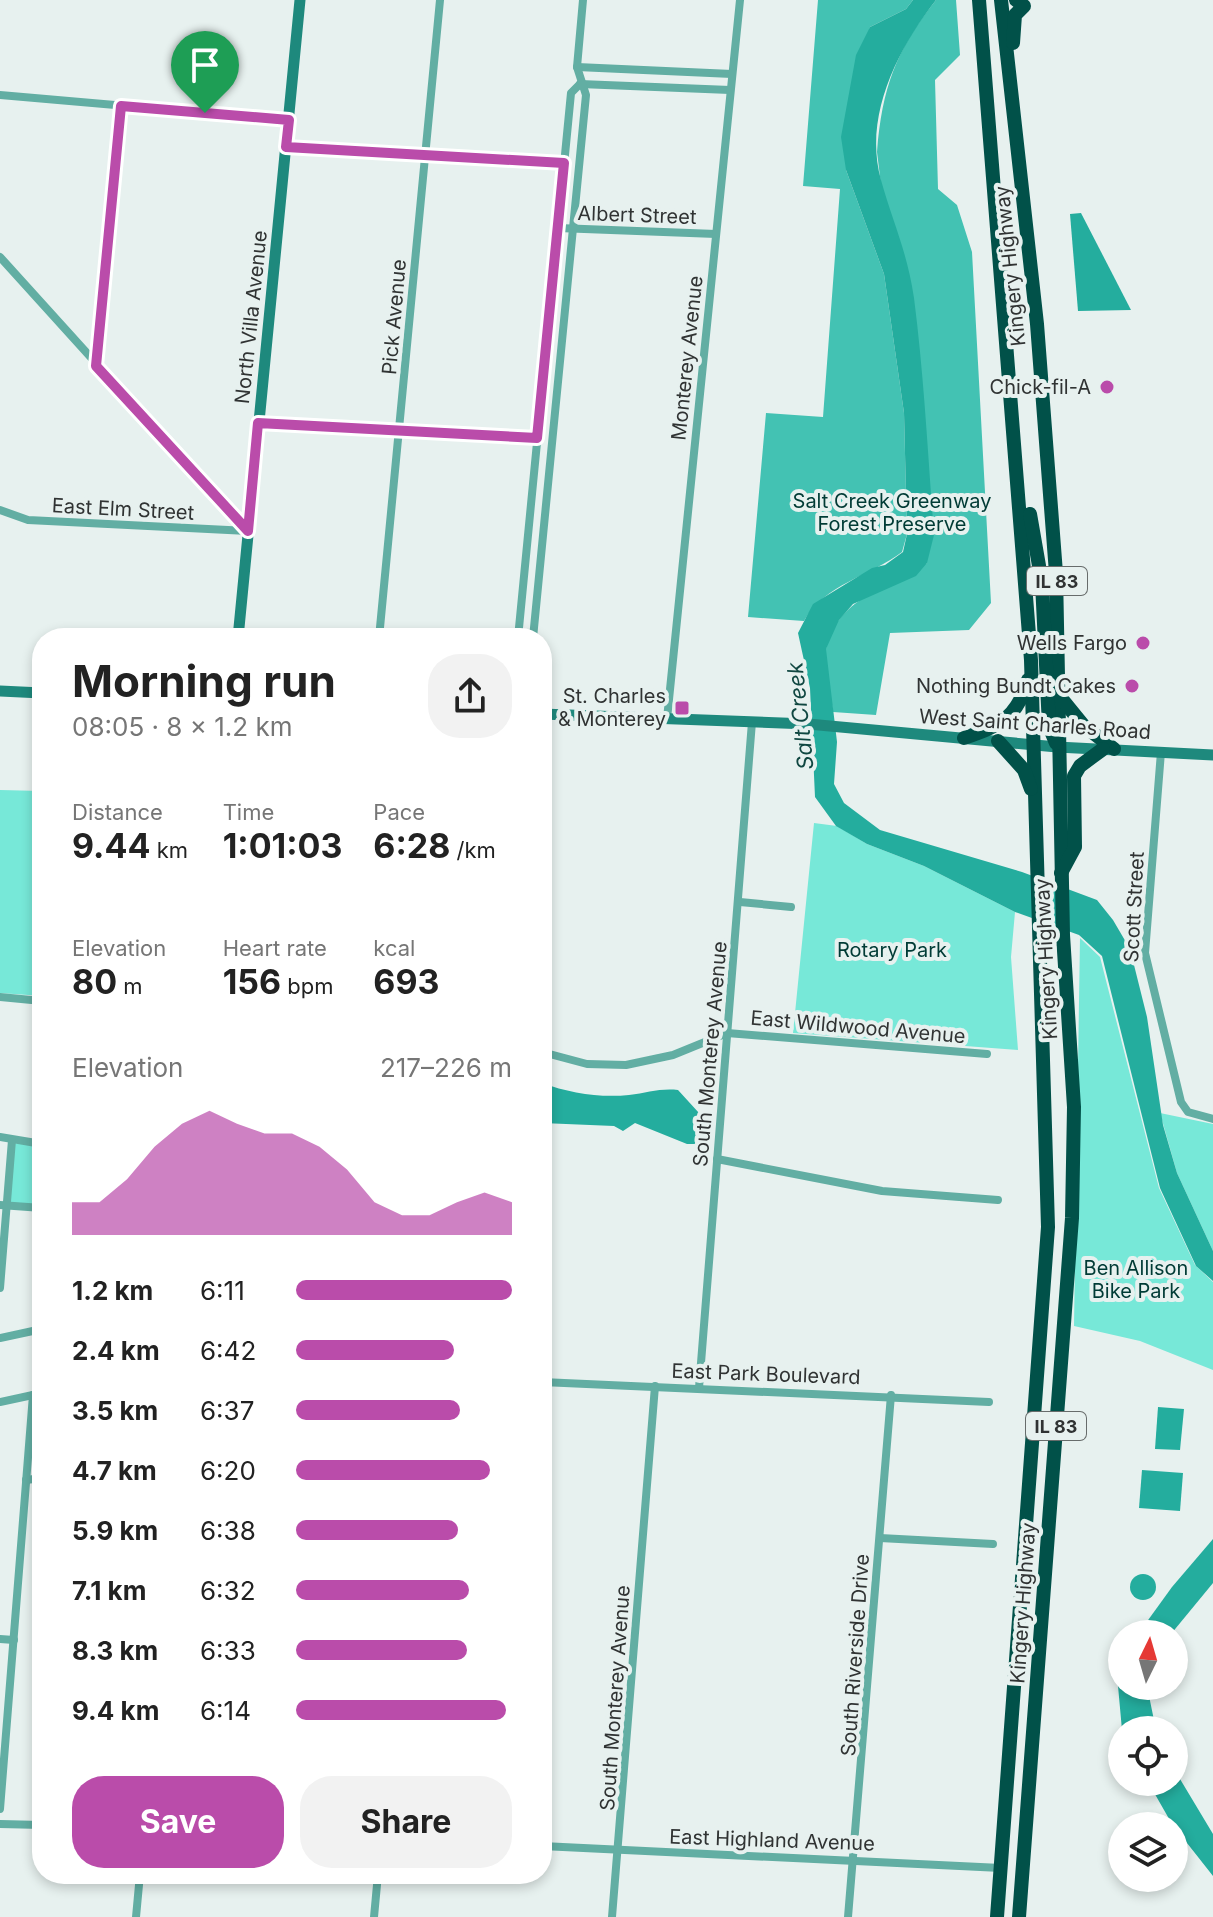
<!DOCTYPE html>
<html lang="en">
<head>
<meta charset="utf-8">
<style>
	body { margin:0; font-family:Inter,sans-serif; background:#f2f2f2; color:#222; height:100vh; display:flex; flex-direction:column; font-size:30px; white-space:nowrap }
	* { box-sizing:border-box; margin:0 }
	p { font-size:26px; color:#767676 }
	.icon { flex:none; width:44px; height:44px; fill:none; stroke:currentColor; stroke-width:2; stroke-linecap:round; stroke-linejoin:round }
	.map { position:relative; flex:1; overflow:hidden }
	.side { position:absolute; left:32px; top:628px; width:520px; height:1256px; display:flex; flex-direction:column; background:#fff; border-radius:32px; box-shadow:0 4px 12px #0003 }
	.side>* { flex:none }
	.needle { width:52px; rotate:5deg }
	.controls { position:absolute; left:1108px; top:1620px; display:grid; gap:16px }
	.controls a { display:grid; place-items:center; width:80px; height:80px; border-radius:50%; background:#fff; box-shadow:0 4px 12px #0003; font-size:40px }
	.pin { position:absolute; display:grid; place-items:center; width:68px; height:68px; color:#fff; margin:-82px -34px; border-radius:50% 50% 50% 0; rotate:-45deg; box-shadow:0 0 8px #0007 }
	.pin .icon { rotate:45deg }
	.round { display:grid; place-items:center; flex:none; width:84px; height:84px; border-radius:32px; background:#f2f2f2 }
	.head { display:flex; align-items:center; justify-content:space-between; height:136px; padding:0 40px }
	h1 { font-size:44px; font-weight:700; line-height:60px }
	.stats { display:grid; grid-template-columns:repeat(3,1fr); gap:12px; height:136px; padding:8px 40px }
	.stats div { display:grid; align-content:center }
	.stats b { font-size:34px; font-weight:700 }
	.stats small { font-size:22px; font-weight:400 }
	.stats p { font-size:22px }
	.chart { height:224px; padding:16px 40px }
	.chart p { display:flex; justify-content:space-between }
	.chart svg { width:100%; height:144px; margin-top:8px; fill:#ba4caa; opacity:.7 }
	.action { display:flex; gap:16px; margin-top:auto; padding:16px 40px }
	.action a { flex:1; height:92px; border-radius:32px; background:#ba4caa; color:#fff; font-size:32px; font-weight:700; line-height:92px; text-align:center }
	.action a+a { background:#f2f2f2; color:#222 }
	ul { padding:0 40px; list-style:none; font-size:26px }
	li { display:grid; grid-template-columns:128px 96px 1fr; align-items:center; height:60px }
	li i { height:20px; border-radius:10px; background:#ba4caa }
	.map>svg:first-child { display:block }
</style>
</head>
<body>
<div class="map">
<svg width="1213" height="1917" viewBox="0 0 1213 1917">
	<rect width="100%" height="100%" fill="#e7f1ef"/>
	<g fill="#77e8d8">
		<polygon points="0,790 42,791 42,996 0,993"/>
		<polygon points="814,823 837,826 867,844 924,866 1015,912 1011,957 1018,1050 793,1033"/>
		<polygon points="1080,938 1100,957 1159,1188 1195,1265 1213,1282 1213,1370 1140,1341 1074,1326"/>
		<polygon points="1160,1113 1213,1124 1213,1251 1177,1173"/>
		<polygon points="14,1143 42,1146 42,1206 9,1203"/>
	</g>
	<g fill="#43c2b3">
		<path d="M818,0H913L906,9L870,27L846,170L884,274L904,413L907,534L902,552C871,576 824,584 804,621L748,617L766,413L823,417L840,189L803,186Z"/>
		<path d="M936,0H956L960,55L935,80L938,189L957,205L972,252L991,603L969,630L890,633L876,715L833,712C831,693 823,668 826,649C833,603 891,583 927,563L877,152C882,88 896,50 936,0Z"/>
	</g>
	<g fill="#24ad9e">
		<path d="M913,0H936C898,49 863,116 881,180C893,223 907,251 914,298C924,376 928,456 934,535L927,563L916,576L853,604L839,620L826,649L837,742L834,784L844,803L880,830L1022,872L1097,900L1113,920L1130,949L1147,1017L1163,1125L1177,1173L1213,1251V1281L1196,1266L1160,1188L1102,956L1079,935L1015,912L924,866L867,844L836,826L815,797L810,688L798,633L813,604L872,568L885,565L903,552L907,534L904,413L884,274L846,170L841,137L856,55L870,27L906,9Z"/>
		<polygon points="1081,213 1131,310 1078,311 1070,214"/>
		<path d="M542,1083C569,1093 600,1098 629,1095C647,1093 660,1088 678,1090L699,1113L695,1144H687L635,1123L623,1131L614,1126L542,1123Z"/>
		<polygon points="1158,1407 1184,1409 1180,1450 1155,1449"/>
		<polygon points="1142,1470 1183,1473 1180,1511 1139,1508"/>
		<polygon points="1213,1539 1213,1583 1171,1634 1138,1634 1172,1587"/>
		<circle cx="1143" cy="1587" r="13"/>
		<polygon points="1122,1658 1122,1686 1147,1686 1156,1730 1122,1730 1117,1675"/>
		<polygon points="1174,1769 1213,1834 1213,1876 1172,1824 1148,1782 1174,1782"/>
	</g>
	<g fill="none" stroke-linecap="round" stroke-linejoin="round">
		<g stroke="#62aea3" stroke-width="8">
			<polyline points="577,67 732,74"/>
			<polyline points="580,84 730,90"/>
			<polyline points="0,95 289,120"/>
			<polyline points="286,147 564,163"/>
			<polyline points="558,228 716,234"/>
			<polyline points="0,257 248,531"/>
			<polyline points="96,366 121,106"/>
			<polyline points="258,423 537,438"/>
			<polyline points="0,510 28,520 248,531"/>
			<polyline points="379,638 440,0"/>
			<polyline points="518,638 571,93 580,84"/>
			<polyline points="533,638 586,95 577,67 583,0"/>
			<polyline points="667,719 740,0"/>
			<polyline points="1161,752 1145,953 1181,1102 1188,1112 1213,1119"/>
			<polyline points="740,902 791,907"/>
			<polyline points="0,997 42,1001"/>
			<polyline points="542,1052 587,1064 626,1065 673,1055 727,1033 987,1054"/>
			<polyline points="0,1137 42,1144"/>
			<polyline points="717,1159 882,1191 998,1200"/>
			<polyline points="0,1205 42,1208"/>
			<polyline points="0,1288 12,1140"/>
			<polyline points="0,1338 42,1329"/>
			<polyline points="542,1382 989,1402"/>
			<polyline points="699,1388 752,722"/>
			<polyline points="0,1402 42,1393"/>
			<polyline points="26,1480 42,1478"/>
			<polyline points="880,1538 993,1544"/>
			<polyline points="0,1639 14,1640"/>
			<polyline points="0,1809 33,1395"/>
			<polyline points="0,1824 42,1825"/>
			<polyline points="542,1846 1001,1868"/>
			<polyline points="136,1917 140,1874"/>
			<polyline points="374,1917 378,1874"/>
			<polyline points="612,1917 655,1386"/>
			<polyline points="848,1917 891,1395"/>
		</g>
		<g stroke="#1e897d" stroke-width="11">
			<polyline points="238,638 300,0"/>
			<polyline points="0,691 42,693"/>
			<polyline points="542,714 808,724 1057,747 1213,755"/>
		</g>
		<g stroke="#015149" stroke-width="14">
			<polyline points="979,0 1031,660 1048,1227 997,1917"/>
			<polyline points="1001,0 1037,324 1056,573 1063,935 1074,1107 1072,1218 1019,1917"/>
			<polyline points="1013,43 1015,15 1024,6 1016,0"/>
			<polyline points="1030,514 1042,583 1049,726 1056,743"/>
			<polyline points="1061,698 1083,725 1114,749"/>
			<path d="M964,738C1001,725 1017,718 1028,680"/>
			<polyline points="998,741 1024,770 1031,789"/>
			<polyline points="1061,873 1075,847 1074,776 1080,766 1103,749"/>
		</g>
	</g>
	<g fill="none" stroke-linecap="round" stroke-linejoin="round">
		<defs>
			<polygon id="route" points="121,106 289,120 286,147 564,163 537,438 258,423 248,531 96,366"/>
		</defs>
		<use href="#route" stroke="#fff" stroke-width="16"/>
		<use href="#route" stroke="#ba4caa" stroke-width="10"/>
	</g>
	<g fill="#ba4caa" stroke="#e7f1ef" stroke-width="3">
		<circle cx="1107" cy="387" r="8"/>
		<circle cx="1143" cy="643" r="8"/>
		<circle cx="1132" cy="686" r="8"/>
		<rect x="674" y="700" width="16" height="16" rx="4"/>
	</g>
	<g text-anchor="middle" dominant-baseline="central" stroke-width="8" stroke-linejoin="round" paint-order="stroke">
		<g fill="#e7f1ef" stroke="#676c6b" stroke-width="2">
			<rect x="1027" y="567" width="60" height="28" rx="6"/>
			<rect x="1026" y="1412" width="60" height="28" rx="6"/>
		</g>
		<g font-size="18" font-weight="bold" fill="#303333">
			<text x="1057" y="581">IL 83</text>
			<text x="1056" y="1426">IL 83</text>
		</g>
		<g font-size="20" fill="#303333" stroke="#e7f1ef">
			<text transform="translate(637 215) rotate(2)">Albert Street</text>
			<text transform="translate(1010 266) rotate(-96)">Kingery Highway</text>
			<text transform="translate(251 317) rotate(-84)">North Villa Avenue</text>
			<text transform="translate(394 317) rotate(-85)">Pick Avenue</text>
			<text transform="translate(687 358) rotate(-84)">Monterey Avenue</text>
			<text transform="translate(123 509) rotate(3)">East Elm Street</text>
			<text transform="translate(1035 724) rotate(4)">West Saint Charles Road</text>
			<text transform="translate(1134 907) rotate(-87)">Scott Street</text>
			<text transform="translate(1046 959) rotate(-93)">Kingery Highway</text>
			<text transform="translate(858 1027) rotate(5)">East Wildwood Avenue</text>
			<text transform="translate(710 1054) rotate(-85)">South Monterey Avenue</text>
			<text transform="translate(766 1374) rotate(2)">East Park Boulevard</text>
			<text transform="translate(1023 1603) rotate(-86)">Kingery Highway</text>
			<text transform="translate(855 1655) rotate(-86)">South Riverside Drive</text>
			<text transform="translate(615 1698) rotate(-86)">South Monterey Avenue</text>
			<text transform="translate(772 1840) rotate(2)">East Highland Avenue</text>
		</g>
		<g font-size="20" fill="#303333" stroke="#e7f1ef" text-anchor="end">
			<text x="1091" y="387">Chick-fil-A</text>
			<text x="1127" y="643">Wells Fargo</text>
			<text x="1116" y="686">Nothing Bundt Cakes</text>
			<text x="666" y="696">St. Charles<tspan x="666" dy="23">&amp; Monterey</tspan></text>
		</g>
		<g font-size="20" fill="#003b35" stroke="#e7f1ef">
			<text x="892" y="501">Salt Creek Greenway<tspan x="892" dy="23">Forest Preserve</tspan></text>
			<text x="892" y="950">Rotary Park</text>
			<text x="1136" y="1268">Ben Allison<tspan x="1136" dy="23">Bike Park</tspan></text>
		</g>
		<g font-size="22" font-style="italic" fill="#104741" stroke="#e7f1ef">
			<text transform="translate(800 716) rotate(-96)">Salt Creek</text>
		</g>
	</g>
</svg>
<div class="controls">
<a><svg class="needle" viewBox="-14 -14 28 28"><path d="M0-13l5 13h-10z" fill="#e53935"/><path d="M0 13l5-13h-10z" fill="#767676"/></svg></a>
<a><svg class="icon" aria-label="locate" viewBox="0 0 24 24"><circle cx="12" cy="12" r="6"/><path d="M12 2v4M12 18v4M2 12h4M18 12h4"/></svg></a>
<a><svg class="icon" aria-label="layers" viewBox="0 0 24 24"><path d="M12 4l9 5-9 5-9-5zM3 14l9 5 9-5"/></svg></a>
</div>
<div class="pin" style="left:205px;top:113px;background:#1e9e55"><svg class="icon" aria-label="arrive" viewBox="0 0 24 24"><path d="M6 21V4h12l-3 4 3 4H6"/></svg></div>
<section class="side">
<div class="head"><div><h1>Morning run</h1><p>08:05 · 8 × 1.2 km</p></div><a class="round"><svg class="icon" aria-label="share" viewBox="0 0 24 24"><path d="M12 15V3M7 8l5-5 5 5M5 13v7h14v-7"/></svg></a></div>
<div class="stats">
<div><p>Distance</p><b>9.44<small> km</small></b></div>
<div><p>Time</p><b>1:01:03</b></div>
<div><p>Pace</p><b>6:28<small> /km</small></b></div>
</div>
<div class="stats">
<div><p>Elevation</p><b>80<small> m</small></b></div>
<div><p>Heart rate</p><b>156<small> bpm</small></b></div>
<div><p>kcal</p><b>693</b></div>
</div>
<div class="chart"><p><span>Elevation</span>217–226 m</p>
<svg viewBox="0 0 160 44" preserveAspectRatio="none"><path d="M0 44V34L10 34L20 27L30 17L40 10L50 6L60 10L70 13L80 13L90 17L100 24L110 34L120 38L130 38L140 34L150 31L160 34V44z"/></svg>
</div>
<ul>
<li><b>1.2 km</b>6:11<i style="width:100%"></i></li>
<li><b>2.4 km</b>6:42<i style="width:73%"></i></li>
<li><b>3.5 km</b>6:37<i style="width:76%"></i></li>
<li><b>4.7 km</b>6:20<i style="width:90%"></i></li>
<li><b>5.9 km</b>6:38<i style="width:75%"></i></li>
<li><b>7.1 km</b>6:32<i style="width:80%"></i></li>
<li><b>8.3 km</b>6:33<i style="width:79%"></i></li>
<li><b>9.4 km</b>6:14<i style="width:97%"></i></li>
</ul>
<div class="action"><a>Save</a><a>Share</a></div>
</section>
</div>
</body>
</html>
